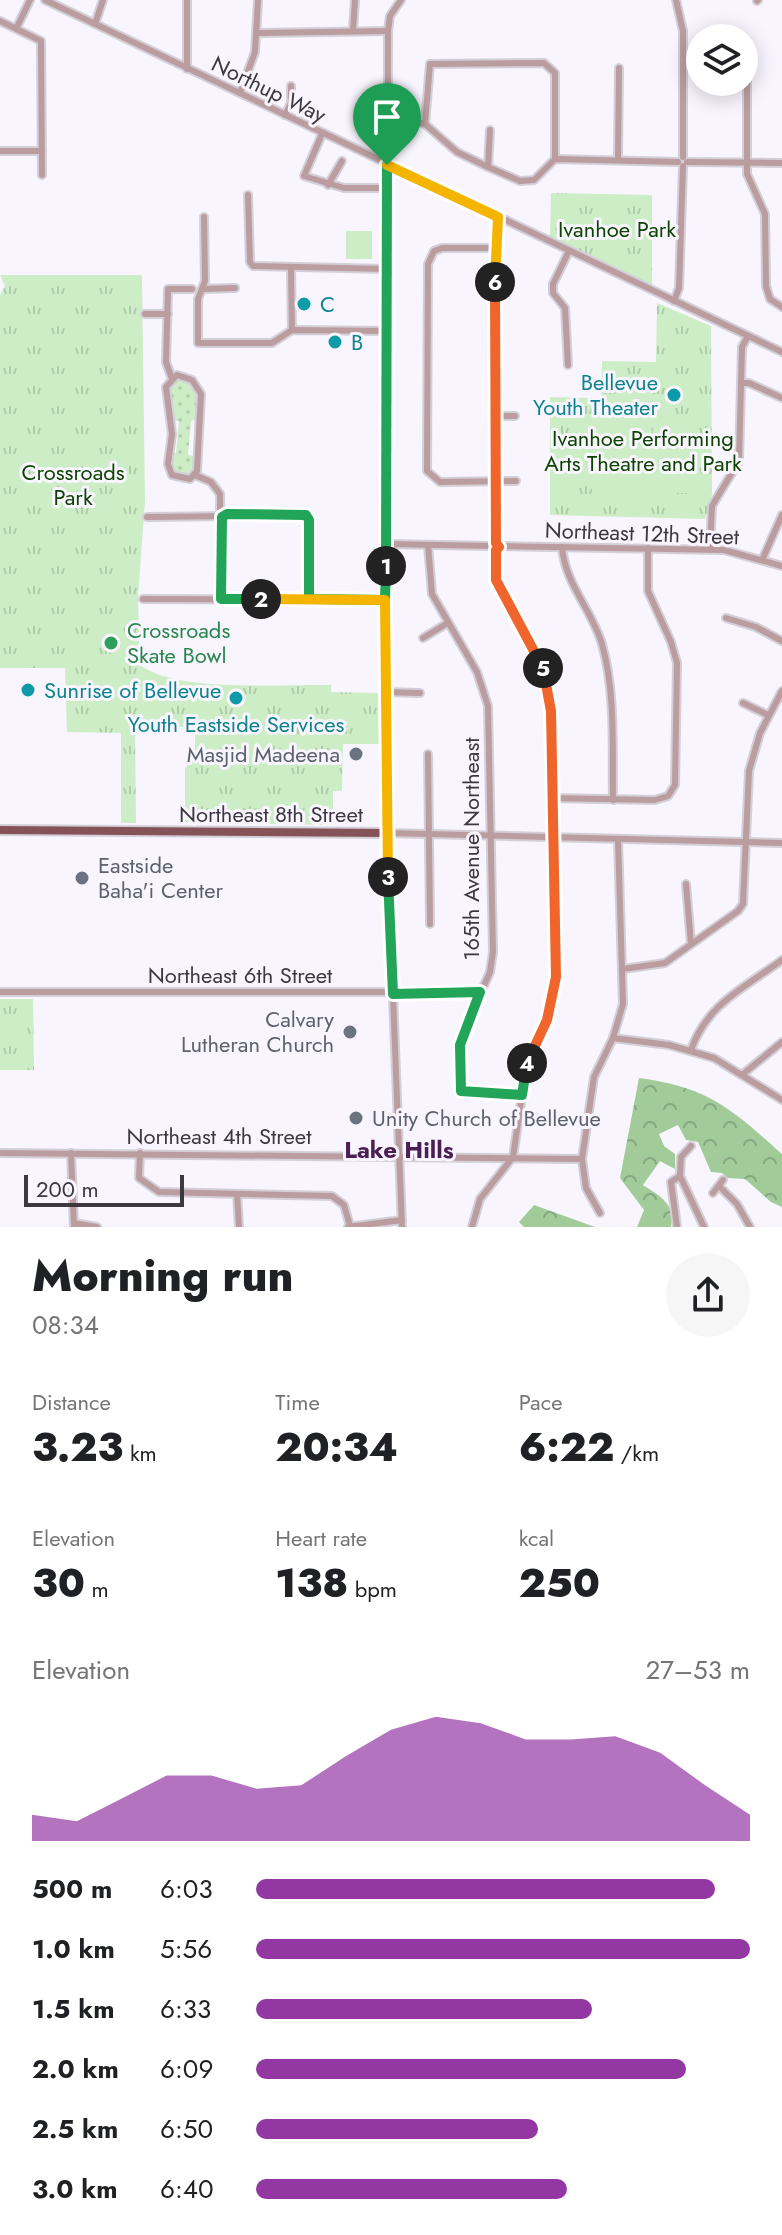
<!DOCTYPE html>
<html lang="en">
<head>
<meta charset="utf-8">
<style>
	body { margin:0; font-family:Jost,sans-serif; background:#f6f6f6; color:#202124; height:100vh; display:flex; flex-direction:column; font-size:30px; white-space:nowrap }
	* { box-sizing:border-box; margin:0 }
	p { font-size:26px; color:#757577 }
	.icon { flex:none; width:44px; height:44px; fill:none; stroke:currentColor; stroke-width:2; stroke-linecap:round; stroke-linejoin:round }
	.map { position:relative; height:1227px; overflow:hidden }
	.side { display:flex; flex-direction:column; background:#fff; flex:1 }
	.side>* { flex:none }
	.fabs { position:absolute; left:686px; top:24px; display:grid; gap:16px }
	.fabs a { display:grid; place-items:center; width:72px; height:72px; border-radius:50%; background:#fff; box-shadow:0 4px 20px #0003; font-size:40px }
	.scale { position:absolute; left:24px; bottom:20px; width:160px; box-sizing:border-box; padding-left:8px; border:4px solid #3c3840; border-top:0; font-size:22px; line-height:28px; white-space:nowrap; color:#3c3840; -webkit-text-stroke:6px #f9f5fe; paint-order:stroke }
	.pin { position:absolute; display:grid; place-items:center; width:68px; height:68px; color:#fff; margin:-82px -34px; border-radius:50% 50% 50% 0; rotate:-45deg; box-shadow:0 0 8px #0007 }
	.pin .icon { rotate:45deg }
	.km { position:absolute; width:40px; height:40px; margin:-20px; border-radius:50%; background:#222; color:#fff; font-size:22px; line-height:40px; text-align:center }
	.round { display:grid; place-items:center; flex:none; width:84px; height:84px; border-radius:42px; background:#f6f6f6 }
	.head { display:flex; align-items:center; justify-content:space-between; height:136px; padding:0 32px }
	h1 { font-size:44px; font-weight:800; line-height:60px }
	.stats { display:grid; grid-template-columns:repeat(3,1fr); gap:12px; height:136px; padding:8px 32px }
	.stats div { display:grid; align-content:center }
	.stats b { font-size:40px; font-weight:800 }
	.stats small { font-size:22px; font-weight:400 }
	.stats p { font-size:22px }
	.chart { height:224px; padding:16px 32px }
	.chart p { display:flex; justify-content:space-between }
	.chart svg { width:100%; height:144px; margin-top:8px; fill:#9338a3; opacity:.7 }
	ul { padding:0 32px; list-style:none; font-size:26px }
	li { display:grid; grid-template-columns:128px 96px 1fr; align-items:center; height:60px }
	li i { height:20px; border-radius:10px; background:#9338a3 }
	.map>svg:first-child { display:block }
</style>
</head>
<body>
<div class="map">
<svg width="782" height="1227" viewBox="0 0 782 1227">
	<defs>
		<pattern id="grass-dots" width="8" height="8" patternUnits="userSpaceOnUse" patternTransform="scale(2)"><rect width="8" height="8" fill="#ccedc6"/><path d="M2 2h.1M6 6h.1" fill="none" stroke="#b0ccab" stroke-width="1.8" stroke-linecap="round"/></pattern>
		<pattern id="forest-crowns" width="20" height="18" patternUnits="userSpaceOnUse" patternTransform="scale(2)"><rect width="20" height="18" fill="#a2cb9a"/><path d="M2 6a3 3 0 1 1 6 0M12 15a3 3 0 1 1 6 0" fill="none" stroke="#85a67f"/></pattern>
		<pattern id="park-tufts" width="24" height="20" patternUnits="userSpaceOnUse" patternTransform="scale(2)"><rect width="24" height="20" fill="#ccedc6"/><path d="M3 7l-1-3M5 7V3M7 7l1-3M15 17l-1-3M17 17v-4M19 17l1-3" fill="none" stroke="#b0ccab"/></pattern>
	</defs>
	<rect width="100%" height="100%" fill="#f9f5fe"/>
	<polygon fill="url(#grass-dots)" points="183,378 196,388 196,419 191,421 188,455 193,456 194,470 190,474 175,472 170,465 171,453 176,453 179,421 174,421 168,397 169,385"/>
	<g fill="url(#forest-crowns)">
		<path d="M639,1078C708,1087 732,1109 782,1154V1207L771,1202L745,1179L727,1178L722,1173L711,1172L698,1142L686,1140L678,1125L659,1134L664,1146L675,1154V1169L660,1161L643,1185C661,1197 675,1203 671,1227H637L644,1210L620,1178Z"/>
		<polygon points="534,1205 595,1227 524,1227 519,1222"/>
	</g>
	<g fill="url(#park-tufts)">
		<polygon points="551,193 652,195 652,285 550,236"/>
		<path d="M0,275H142L145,501L138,597L140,665C178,693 282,684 331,685V692L379,693L380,744H343L342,791H333V825L185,822V768L195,757V727H135L136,823H121V733L67,732L65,668H0V295L5,286Z"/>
		<polygon points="657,303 711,326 712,494 705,519 550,515 550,397 601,398 602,361 656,362"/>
		<polygon points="0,999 33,999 34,1070 0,1070"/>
	</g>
	<g fill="#ccedc6">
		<rect x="346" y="231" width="26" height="28"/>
		<polygon points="612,413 640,442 638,445 645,445 640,499 591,497 592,489 564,460"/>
		<polygon points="653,421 695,421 694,493 652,493"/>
	</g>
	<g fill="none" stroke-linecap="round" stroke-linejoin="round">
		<defs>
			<g id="minor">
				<polyline points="45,0 782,352"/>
				<polyline points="401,0 390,16 388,31 387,842 402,1227"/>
				<polyline points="676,0 683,31 683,157"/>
				<polyline points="757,1 758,0"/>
				<polyline points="0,21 41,41 42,175"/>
				<polyline points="95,24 103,0"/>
				<polyline points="17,27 30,0"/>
				<polyline points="353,30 355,0"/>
				<polyline points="258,33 388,31"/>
				<polyline points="747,68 747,174 765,214 766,286 770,299 782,307"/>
				<polyline points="187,69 187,0"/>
				<polyline points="240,93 255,52 258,0"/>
				<polyline points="387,114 425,124 457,152 488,167 520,181 534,180 555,159 678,162"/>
				<polyline points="285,115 291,103 291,86"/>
				<polyline points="425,124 430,64 544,63 555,73 555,159"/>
				<polyline points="322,134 304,176 344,188 388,188"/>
				<polyline points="0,151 42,151"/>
				<polyline points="618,160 619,68"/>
				<polyline points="687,162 782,163"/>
				<polyline points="488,167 490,130"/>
				<polyline points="328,185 342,161"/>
				<polyline points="248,195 250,262 253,266 387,269"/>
				<polyline points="204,217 205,281 198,299 198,343 272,343 292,330 387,331"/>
				<polyline points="495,248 442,248 434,251 428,264 427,471 440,482 516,481"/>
				<polyline points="291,269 292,330"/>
				<polyline points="203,289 235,288"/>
				<polyline points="674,301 679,288 683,166"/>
				<polyline points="145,314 168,314"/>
				<polyline points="568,365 565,308 553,293 553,284 569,251"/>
				<polygon points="177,375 192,380 201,394 197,471 190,479 172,475 168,464 172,434 166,387"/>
				<polyline points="172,379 166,362 168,289 192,289"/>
				<polyline points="742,383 749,383 782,398"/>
				<polyline points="495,416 515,416"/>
				<polyline points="195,475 211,482 220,494 221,599"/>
				<polyline points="147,517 306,515 309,599"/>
				<polyline points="496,543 495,223 498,217"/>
				<polyline points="386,544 492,546"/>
				<polyline points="428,545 432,594 477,672 488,706 493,952 490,972 464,1030 458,1087 465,1093 522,1095"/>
				<polyline points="499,546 724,550 782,566"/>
				<path d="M562,547C565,584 592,610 602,644C616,694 612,749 613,800"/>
				<polyline points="710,549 712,506 739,461 742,347 748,336"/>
				<polyline points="763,558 782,515"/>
				<polyline points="143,599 385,600"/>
				<polyline points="726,618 756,627 782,641"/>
				<polyline points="423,638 446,624"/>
				<polyline points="386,692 420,693"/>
				<polyline points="743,703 768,715"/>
				<polyline points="428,754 430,924"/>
				<polyline points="550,798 655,800 668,796 675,785 677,663 671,642 648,591 648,548"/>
				<polyline points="387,833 782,843"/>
				<polyline points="686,884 691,944"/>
				<polyline points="623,969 665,963 738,911 743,904 749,771 760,733 782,691"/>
				<polyline points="0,992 480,992"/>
				<polyline points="613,1038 669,1045 714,1058 782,1100"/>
				<path d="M691,1050C707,1004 744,988 782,960"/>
				<polyline points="743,1074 782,1042"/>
				<polyline points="691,1146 681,1157 680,1176 704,1227"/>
				<polyline points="0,1153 582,1159"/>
				<polyline points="71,1153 74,1227"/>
				<polyline points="140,1153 139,1178 159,1192 332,1196 344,1205 350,1226"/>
				<polyline points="720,1187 737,1204 750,1227"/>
				<polyline points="713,1193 723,1180"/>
				<polyline points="237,1194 239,1227"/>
				<polyline points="600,1213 586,1188 582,1159 594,1077 613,1038 623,1004 618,839"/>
				<polyline points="74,1223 97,1227"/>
				<polyline points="348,1227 402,1220"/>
				<polyline points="472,1227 480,1199 513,1157 527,1061 547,1020 556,977 549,696 536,650 496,580 496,550"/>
				<polyline points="677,1227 671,1182 680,1176"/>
			</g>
			<polyline id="major" points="0,830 387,833"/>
		</defs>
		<use href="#minor" stroke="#d3cfd8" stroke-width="10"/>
		<use href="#major" stroke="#d3cfd8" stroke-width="12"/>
		<use href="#minor" stroke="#bb9d9f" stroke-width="6"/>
		<use href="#major" stroke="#855258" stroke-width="8"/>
	</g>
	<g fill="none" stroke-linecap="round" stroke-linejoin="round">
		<defs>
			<polyline id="split-1" points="386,566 387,165"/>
			<polyline id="split-2" points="261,599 221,599 222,517 227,514 306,515 309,520 309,599 385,600 386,566"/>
			<polyline id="split-3" points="261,599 385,600 388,877"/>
			<polyline id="split-4" points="388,877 393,994 480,992 460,1045 461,1091 522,1095 527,1063"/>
			<polyline id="split-5" points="527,1063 547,1020 556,977 551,711 543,668"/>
			<polyline id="split-6" points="495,282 496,543 499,547 496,550 496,580 543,668"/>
			<polyline id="split-7" points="387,165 498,217 495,282"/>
		</defs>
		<use href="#split-1" stroke="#fff" stroke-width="16"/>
		<use href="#split-2" stroke="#fff" stroke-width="16"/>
		<use href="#split-3" stroke="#fff" stroke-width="16"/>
		<use href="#split-4" stroke="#fff" stroke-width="16"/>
		<use href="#split-5" stroke="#fff" stroke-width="16"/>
		<use href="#split-6" stroke="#fff" stroke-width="16"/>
		<use href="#split-7" stroke="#fff" stroke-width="16"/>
		<use href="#split-1" stroke="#22a559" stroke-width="10"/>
		<use href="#split-2" stroke="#22a559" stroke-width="10"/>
		<use href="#split-3" stroke="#f5b400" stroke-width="10"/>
		<use href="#split-4" stroke="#22a559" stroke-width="10"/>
		<use href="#split-5" stroke="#f0652b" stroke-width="10"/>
		<use href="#split-6" stroke="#f0652b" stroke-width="10"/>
		<use href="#split-7" stroke="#f5b400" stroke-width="10"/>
	</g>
	<g fill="#0f9aa8" stroke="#f9f5fe" stroke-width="3">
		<circle cx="304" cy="304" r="8"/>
		<circle cx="335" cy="342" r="8"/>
		<circle cx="674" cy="395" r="8"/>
		<circle cx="28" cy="690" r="8"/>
		<circle cx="236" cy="698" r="8"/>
	</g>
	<circle fill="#2e9e5b" stroke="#f9f5fe" stroke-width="3" cx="111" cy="643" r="8"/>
	<g fill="#6b7280" stroke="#f9f5fe" stroke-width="3">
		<circle cx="356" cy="754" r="8"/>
		<circle cx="82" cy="878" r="8"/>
		<circle cx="350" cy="1032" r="8"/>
		<circle cx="356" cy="1118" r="8"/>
	</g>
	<g text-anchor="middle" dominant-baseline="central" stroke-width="6" stroke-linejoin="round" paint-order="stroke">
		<g font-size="22" fill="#3c3840" stroke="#f9f5fe">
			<text transform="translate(269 89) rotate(26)">Northup Way</text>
			<text transform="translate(642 533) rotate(2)">Northeast 12th Street</text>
			<text x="271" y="814">Northeast 8th Street</text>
			<text transform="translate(471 849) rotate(-90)">165th Avenue Northeast</text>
			<text x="240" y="975">Northeast 6th Street</text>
			<text x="219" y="1136">Northeast 4th Street</text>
		</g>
		<g font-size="22" fill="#0c4400" stroke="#f9f5fe">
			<text x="617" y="229">Ivanhoe Park</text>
			<text x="643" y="438">Ivanhoe Performing<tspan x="643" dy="25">Arts Theatre and Park</tspan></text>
			<text x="73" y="472">Crossroads<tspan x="73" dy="25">Park</tspan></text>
		</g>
		<g font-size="22" fill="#0d838f" stroke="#f9f5fe" text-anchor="start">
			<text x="320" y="304">C</text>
			<text x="351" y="342">B</text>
			<text x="658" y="382" text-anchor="end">Bellevue<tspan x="658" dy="25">Youth Theater</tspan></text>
			<text x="44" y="690">Sunrise of Bellevue</text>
			<text x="236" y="724" text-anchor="middle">Youth Eastside Services</text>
		</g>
		<g font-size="22" fill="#27864d" stroke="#f9f5fe" text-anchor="start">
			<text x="127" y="630">Crossroads<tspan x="127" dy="25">Skate Bowl</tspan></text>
		</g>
		<g font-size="22" fill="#5b616d" stroke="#f9f5fe" text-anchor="end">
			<text x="340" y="754">Masjid Madeena</text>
			<text x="98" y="865" text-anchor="start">Eastside<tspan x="98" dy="25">Baha'i Center</tspan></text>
			<text x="334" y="1019">Calvary<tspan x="334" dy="25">Lutheran Church</tspan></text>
			<text x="372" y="1118" text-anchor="start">Unity Church of Bellevue</text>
		</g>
		<g font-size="24" font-weight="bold" fill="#4b1f53" stroke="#f9f5fe">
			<text x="399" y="1149">Lake Hills</text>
		</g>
	</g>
</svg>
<div class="fabs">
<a><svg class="icon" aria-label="layers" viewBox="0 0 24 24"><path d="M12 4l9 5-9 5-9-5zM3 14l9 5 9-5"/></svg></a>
</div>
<div class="scale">200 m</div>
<div class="pin" style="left:387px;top:165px;background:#1e9e55"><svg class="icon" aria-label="arrive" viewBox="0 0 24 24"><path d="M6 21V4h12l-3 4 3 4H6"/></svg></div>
<b class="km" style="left:386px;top:566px">1</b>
<b class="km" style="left:261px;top:599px">2</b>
<b class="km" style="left:388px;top:877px">3</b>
<b class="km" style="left:527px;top:1063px">4</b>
<b class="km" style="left:543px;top:668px">5</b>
<b class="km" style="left:495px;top:282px">6</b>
</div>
<section class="side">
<div class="head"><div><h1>Morning run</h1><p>08:34</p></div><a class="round"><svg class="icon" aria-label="share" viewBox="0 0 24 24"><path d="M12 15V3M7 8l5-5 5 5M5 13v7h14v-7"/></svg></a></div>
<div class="stats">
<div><p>Distance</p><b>3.23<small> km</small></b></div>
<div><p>Time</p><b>20:34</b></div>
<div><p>Pace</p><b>6:22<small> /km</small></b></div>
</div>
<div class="stats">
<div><p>Elevation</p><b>30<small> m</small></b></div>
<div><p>Heart rate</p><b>138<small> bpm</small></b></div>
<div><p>kcal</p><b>250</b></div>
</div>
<div class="chart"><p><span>Elevation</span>27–53 m</p>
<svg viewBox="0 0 160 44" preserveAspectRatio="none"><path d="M0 44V36L10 38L20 31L30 24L40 24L50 28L60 27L70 18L80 10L90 6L100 8L110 13L120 13L130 12L140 17L150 27L160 36V44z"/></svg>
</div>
<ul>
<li><b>500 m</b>6:03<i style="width:93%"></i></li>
<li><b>1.0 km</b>5:56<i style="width:100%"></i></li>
<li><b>1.5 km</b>6:33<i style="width:68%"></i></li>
<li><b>2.0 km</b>6:09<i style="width:87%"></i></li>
<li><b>2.5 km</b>6:50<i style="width:57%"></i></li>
<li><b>3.0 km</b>6:40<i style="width:63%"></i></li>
</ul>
</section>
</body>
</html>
